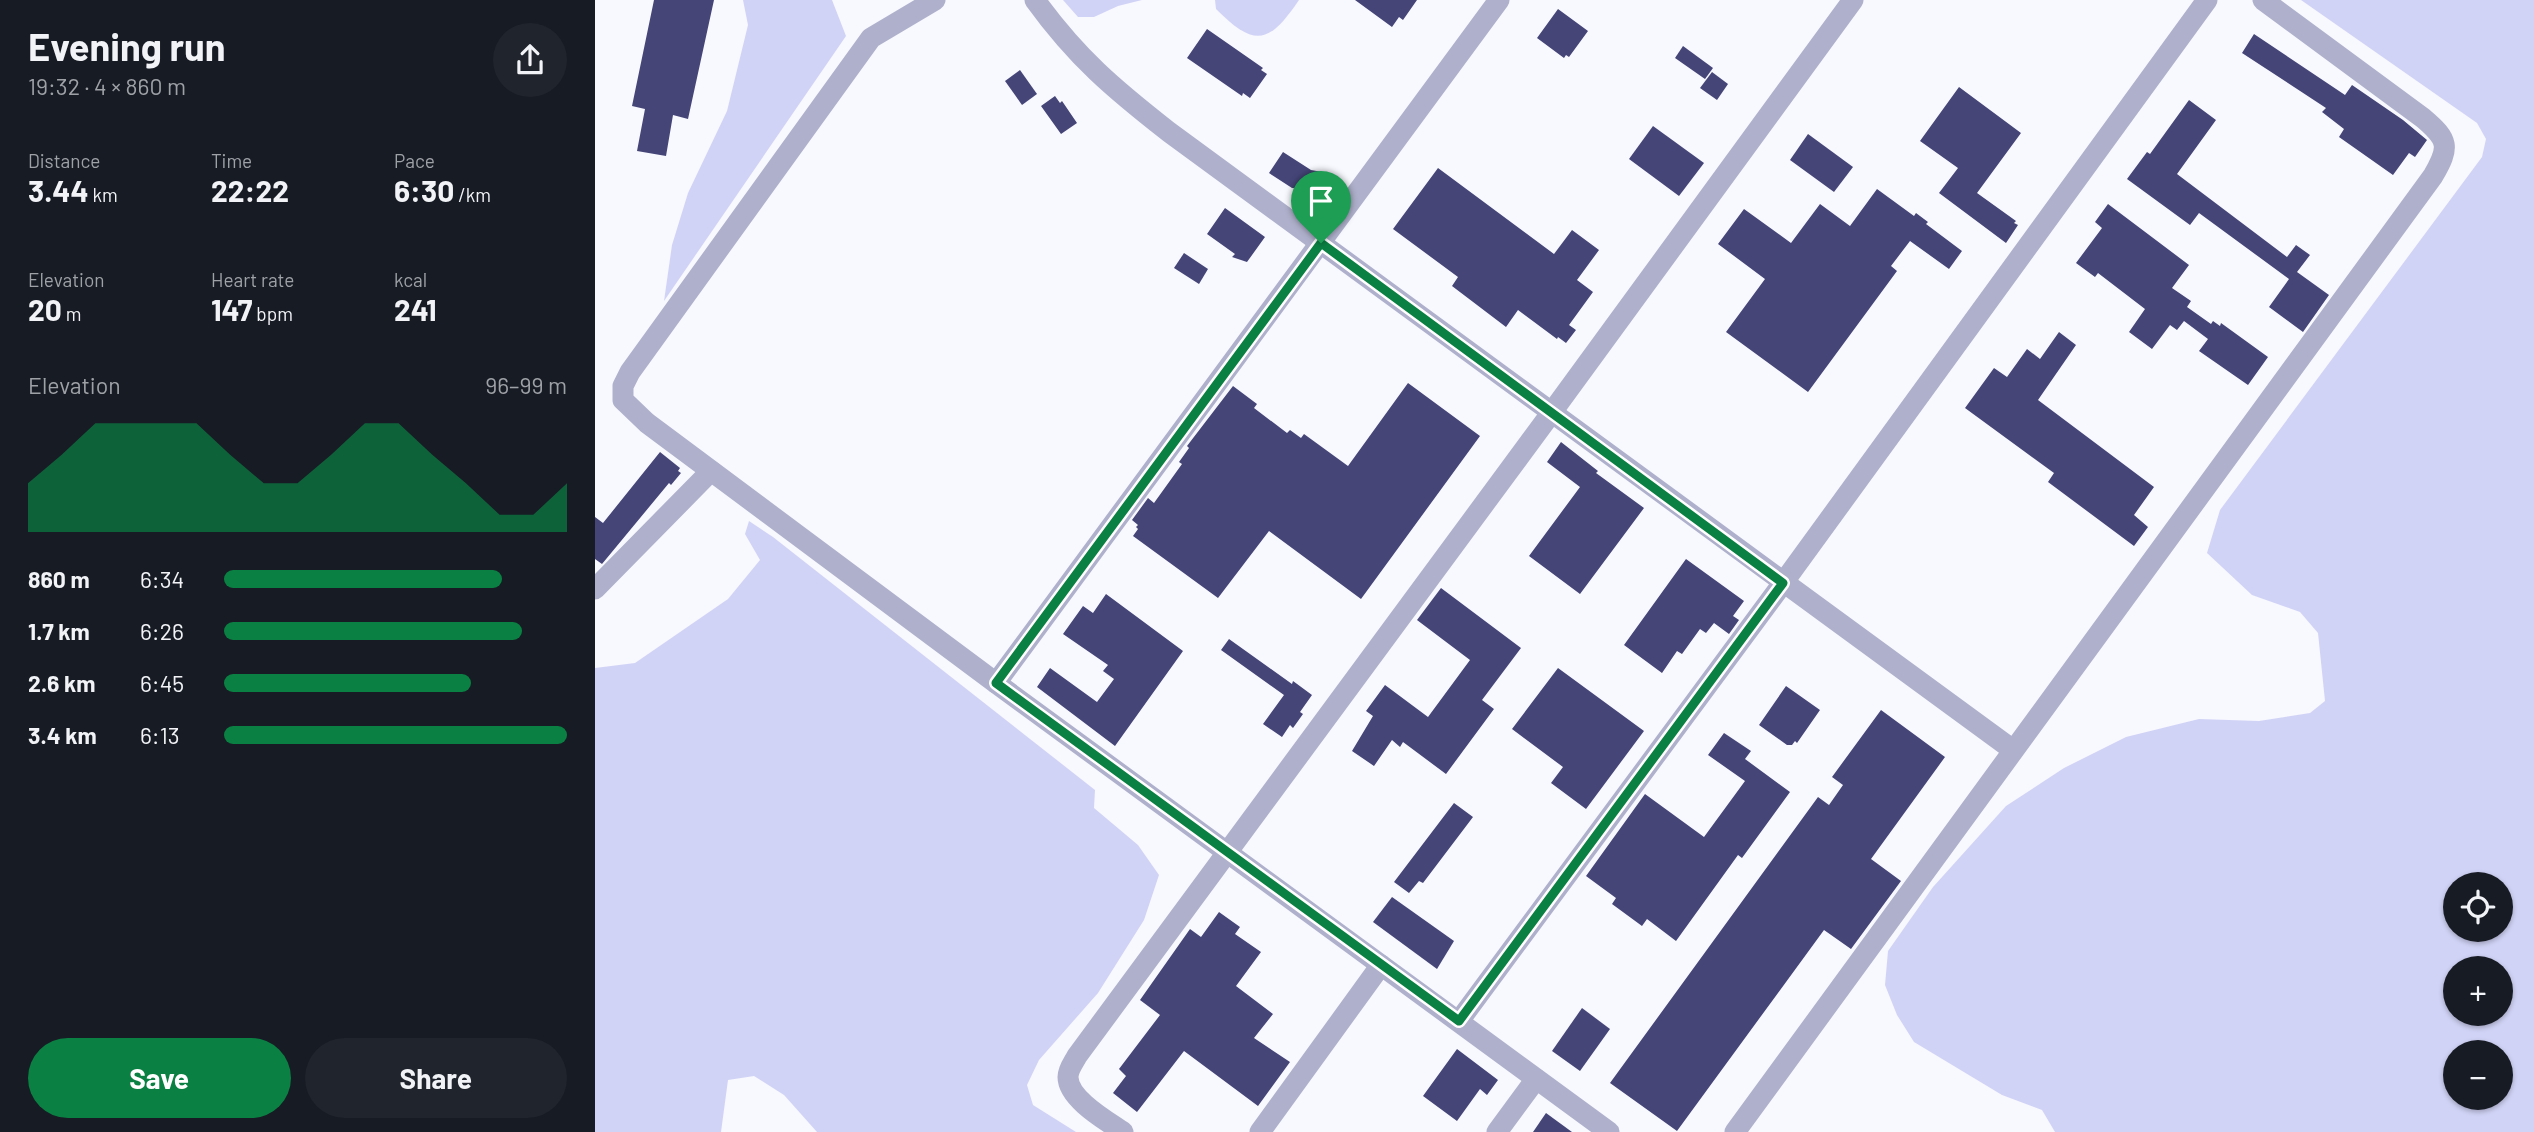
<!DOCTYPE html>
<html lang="en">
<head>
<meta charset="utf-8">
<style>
	body { margin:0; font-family:Barlow,sans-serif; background:#20242c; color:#f1f3f6; height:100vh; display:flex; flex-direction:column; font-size:26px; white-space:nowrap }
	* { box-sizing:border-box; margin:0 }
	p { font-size:23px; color:#9ea1a6 }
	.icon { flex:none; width:38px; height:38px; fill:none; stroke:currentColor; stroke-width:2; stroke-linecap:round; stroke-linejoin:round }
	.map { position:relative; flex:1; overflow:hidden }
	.sheet { display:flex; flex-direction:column; background:#171b24; width:595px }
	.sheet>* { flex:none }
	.fabs { position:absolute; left:1848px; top:872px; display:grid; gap:14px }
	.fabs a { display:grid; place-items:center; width:70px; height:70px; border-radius:50%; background:#171b24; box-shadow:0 2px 5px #0004; font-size:35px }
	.pin { position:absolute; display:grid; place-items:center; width:60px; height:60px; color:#fff; margin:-72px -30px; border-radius:50% 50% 50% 0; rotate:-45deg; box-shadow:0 0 7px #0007 }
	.pin .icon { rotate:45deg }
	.round { display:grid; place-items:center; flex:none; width:74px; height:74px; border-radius:37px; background:#20242c }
	.overview { display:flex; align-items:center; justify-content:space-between; height:119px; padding:0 28px }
	h1 { font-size:38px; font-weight:700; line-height:52px }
	.metrics { display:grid; grid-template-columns:repeat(3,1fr); gap:10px; height:119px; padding:7px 28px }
	.metrics div { display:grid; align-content:center }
	.metrics b { font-size:30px; font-weight:700 }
	.metrics small { font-size:19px; font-weight:400 }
	.metrics p { font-size:19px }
	.chart { height:196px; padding:14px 28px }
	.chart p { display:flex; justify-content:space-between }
	.chart svg { width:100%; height:126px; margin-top:7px; fill:#0b8043; opacity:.7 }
	.cta { display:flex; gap:14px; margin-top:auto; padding:14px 28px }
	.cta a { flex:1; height:80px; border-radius:42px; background:#0b8043; color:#fff; font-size:28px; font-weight:700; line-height:80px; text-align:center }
	.cta a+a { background:#20242c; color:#f1f3f6 }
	ul { padding:0 28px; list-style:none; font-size:23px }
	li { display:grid; grid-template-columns:112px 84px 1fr; align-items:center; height:52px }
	li i { height:18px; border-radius:9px; background:#0b8043 }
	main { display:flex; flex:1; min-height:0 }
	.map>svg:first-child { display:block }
</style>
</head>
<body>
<main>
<section class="sheet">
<div class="overview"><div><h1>Evening run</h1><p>19:32 · 4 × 860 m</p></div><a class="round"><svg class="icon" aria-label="share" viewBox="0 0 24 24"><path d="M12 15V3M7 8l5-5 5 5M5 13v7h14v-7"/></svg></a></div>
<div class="metrics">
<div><p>Distance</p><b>3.44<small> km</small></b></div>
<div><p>Time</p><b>22:22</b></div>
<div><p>Pace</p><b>6:30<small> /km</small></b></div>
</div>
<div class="metrics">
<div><p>Elevation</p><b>20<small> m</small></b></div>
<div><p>Heart rate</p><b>147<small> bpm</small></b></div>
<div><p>kcal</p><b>241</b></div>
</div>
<div class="chart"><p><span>Elevation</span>96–99 m</p>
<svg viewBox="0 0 160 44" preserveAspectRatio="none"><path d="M0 44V27L10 17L20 6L30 6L40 6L50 6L60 17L70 27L80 27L90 17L100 6L110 6L120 17L130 27L140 38L150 38L160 27V44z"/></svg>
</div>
<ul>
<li><b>860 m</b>6:34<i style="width:81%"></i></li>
<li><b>1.7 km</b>6:26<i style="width:87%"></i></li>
<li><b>2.6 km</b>6:45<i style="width:72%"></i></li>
<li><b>3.4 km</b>6:13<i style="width:100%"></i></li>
</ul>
<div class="cta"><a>Save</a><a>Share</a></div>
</section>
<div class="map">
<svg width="1939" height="1132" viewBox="0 0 1939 1132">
	<rect width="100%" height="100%" fill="#f8f8ff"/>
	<g fill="#d1d3f6" fill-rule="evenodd">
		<polygon points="148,0 237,0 251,36 69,301 77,245 93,193 132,111 153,25"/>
		<polygon points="468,0 547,0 523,6 499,17 483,17"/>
		<path d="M620,0H704C674,44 660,48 621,9Z"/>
		<path d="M1706,0H1939V1132H1460L1447,1110L1407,1095L1319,1042L1302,1015L1290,985L1293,951L1338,887L1411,806L1469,768L1531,737L1604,719L1664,721L1715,713L1730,701L1723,633L1705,612L1657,595L1612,553L1625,510L1887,157L1891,139L1882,123ZM1860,884H1906V929H1860ZM1860,968H1906V1013H1860ZM1860,1052H1906V1097H1860Z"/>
		<polygon points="154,521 178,537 500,790 499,808 543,845 564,875 549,920 503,993 444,1060 432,1085 438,1105 481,1132 222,1132 189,1095 159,1076 133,1080 126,1132 0,1132 0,668 40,663 133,599 165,560 150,534"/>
	</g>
	<g fill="#454578">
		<polygon points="59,0 119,0 93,119 78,115 71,156 42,151 50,109 37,106"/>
		<polygon points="760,0 822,0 808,20 804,17 797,27"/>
		<polygon points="963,9 993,31 974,57 971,55 969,58 942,38"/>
		<polygon points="612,29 668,68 666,70 672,74 655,98 648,93 647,96 592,58"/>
		<polygon points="1659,34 1750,95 1757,85 1808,120 1832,140 1820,157 1814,153 1798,175 1744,137 1749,129 1727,112 1731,108 1647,53"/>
		<polygon points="1088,46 1118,68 1110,79 1080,58"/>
		<polygon points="425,70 442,94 427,105 410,81"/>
		<polygon points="1117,72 1133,84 1122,100 1105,88"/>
		<polygon points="1364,87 1426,133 1382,193 1421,221 1419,223 1423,225 1411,243 1344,193 1363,168 1325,141"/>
		<polygon points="460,96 465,103 467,101 482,123 466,134 446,106"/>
		<polygon points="1594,100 1621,120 1582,174 1692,257 1701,245 1715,255 1702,272 1734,295 1708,332 1674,307 1694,279 1604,213 1595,225 1532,179 1552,152 1555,154"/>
		<polygon points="1058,126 1109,163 1084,196 1034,159"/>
		<polygon points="1213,134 1258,167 1239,192 1195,160"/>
		<polygon points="688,152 716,170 727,172 726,191 697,188 674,173"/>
		<polygon points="843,168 959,254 977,230 1004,250 982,280 998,292 974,325 981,330 971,343 963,337 962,339 923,310 911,327 857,286 863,277 798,229"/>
		<polygon points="1282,189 1319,216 1321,213 1333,222 1331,224 1367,251 1354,269 1315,241 1296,266 1302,271 1213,392 1131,332 1170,279 1123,244 1149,209 1196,243 1225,204 1255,226"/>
		<polygon points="1513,204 1594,265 1577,288 1596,301 1592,307 1616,324 1618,321 1625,326 1626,323 1673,357 1653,385 1604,351 1613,339 1589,321 1582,330 1575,325 1557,349 1534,332 1550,309 1503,273 1500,277 1481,263 1507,228 1500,222"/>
		<polygon points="630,208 670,237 652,262 637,257 640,254 612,234"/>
		<polygon points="589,253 613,269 604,284 579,268"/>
		<polygon points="1464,332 1481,345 1443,400 1559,487 1539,515 1553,527 1539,546 1453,482 1459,473 1370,408 1399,368 1412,377 1432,349 1445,359"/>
		<polygon points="813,383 885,436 766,599 674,531 623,598 538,536 543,529 541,527 543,525 537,520 553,498 559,503 587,464 584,462 594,448 592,446 638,386 662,404 659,408 692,433 695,430 706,438 709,434 753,466"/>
		<polygon points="966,442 1003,471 1001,473 1049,508 985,594 934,556 985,487 952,462"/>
		<polygon points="65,452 85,468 83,471 86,473 76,485 74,483 7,564 0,559 0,517 8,523"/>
		<polygon points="1091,559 1149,601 1138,616 1144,620 1134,634 1119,623 1111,633 1105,629 1087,654 1082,651 1067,673 1029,645"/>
		<polygon points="846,588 926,648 887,700 899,709 851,774 808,742 805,747 797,740 779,766 757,751 778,716 771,711 790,685 833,717 875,660 822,620"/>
		<polygon points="511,594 588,651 520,746 442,687 455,668 502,702 519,679 508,671 513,665 468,634 488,606 498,613"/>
		<polygon points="634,639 697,684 698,681 717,695 705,712 708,714 698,728 695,725 687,737 668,724 689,695 626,650"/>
		<polygon points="963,668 1049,731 991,809 956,783 968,767 917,729"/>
		<polygon points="1191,686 1225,710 1202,743 1200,741 1197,745 1192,745 1164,725"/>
		<polygon points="1286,710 1350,757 1276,859 1306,881 1256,949 1229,930 1082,1131 1015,1083 1223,797 1234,805 1248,785 1237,777"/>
		<polygon points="1129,733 1156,751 1150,759 1195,792 1147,858 1143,855 1081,941 1052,919 1047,926 1017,904 1021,898 991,876 1050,794 1109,837 1150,781 1113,755"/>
		<polygon points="859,803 878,817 828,883 824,881 814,893 799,882"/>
		<polygon points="797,897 859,941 842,969 778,922"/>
		<polygon points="624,912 645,927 640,934 666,952 641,986 678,1014 659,1038 695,1062 663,1106 589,1051 542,1112 518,1093 531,1076 524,1069 565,1015 545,1000 595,929 606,937"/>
		<polygon points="987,1008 1015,1029 985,1071 957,1051"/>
		<polygon points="862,1049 903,1080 892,1095 885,1089 862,1121 828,1096"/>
		<polygon points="951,1113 977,1132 938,1132"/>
	</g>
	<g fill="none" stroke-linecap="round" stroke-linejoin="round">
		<g stroke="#afb1cc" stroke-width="21">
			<polyline points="340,0 276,38 35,372 28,386 28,400 52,423 401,683 1014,1132"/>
			<path d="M440,0C482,58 519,89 574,132L1418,750"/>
			<polyline points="0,589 116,471"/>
			<polyline points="401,683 904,0"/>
			<polyline points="864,1021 1188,583 1612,0"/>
			<path d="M528,1132C512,1121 473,1099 473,1077C473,1069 479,1062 482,1056L957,412L1258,0"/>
			<polyline points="665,1132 786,965"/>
			<polyline points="902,1132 941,1079"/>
			<path d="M1140,1132L1838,176C1855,147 1854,140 1828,118L1668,0"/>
		</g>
	</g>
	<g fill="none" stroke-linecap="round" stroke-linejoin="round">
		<defs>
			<polygon id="route" points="726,243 1188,583 864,1021 401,683"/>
		</defs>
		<use href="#route" stroke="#fff" stroke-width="14"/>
		<use href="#route" stroke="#0b8043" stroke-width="9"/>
	</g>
</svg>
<div class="fabs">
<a><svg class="icon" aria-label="locate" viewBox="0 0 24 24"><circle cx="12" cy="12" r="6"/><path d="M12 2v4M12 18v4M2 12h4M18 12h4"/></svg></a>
<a>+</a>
<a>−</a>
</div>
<div class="pin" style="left:726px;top:243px;background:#1e9e55"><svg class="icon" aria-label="arrive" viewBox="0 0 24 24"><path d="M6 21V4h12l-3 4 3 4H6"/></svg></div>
</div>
</main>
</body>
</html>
